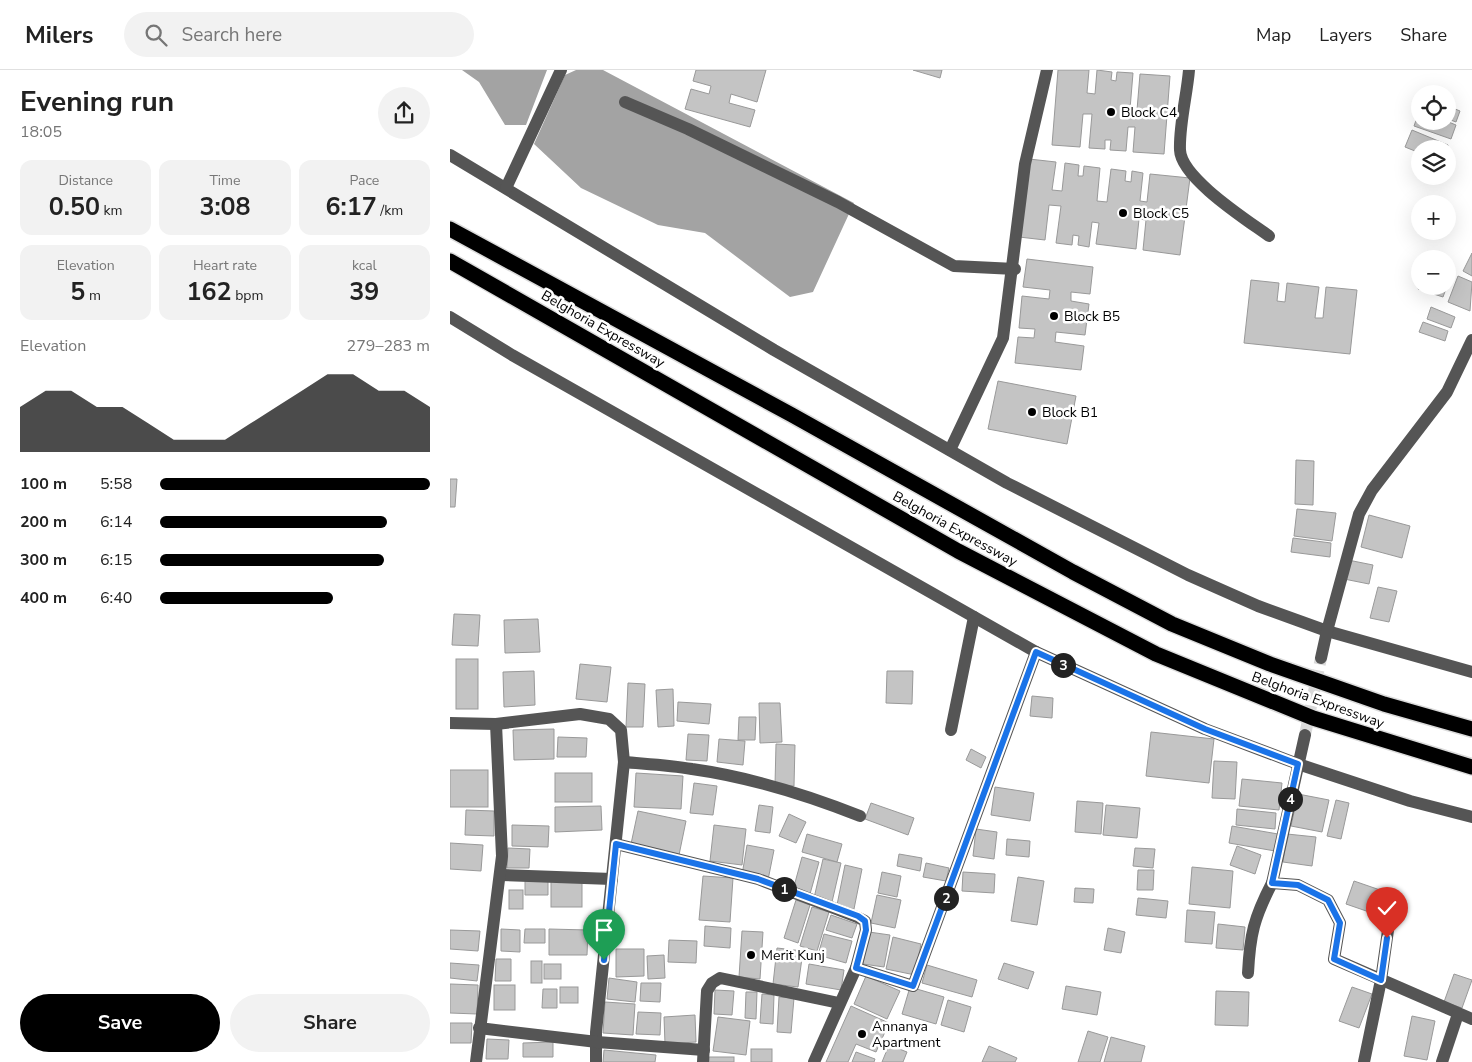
<!DOCTYPE html>
<html lang="en">
<head>
<meta charset="utf-8">
<style>
	body { margin:0; font-family:"Nunito Sans",sans-serif; background:#f2f2f2; color:#222; height:100vh; display:flex; flex-direction:column; font-size:19px; white-space:nowrap }
	* { box-sizing:border-box; margin:0 }
	p { font-size:16px; color:#767676 }
	.icon { flex:none; width:28px; height:28px; fill:none; stroke:currentColor; stroke-width:2; stroke-linecap:round; stroke-linejoin:round }
	.map { position:relative; flex:1; overflow:hidden }
	.side { display:flex; flex-direction:column; background:#fff; width:450px }
	.side>* { flex:none }
	.tools { position:absolute; left:961px; top:15px; display:grid; gap:10px }
	.tools a { display:grid; place-items:center; width:45px; height:45px; border-radius:50%; background:#fff; box-shadow:0 5px 20px #0002; font-size:25px }
	.pin { position:absolute; display:grid; place-items:center; width:42px; height:42px; color:#fff; margin:-51px -21px; border-radius:50% 50% 50% 0; rotate:-45deg; box-shadow:0 0 5px #0007 }
	.pin .icon { rotate:45deg }
	.km { position:absolute; width:25px; height:25px; margin:-12px; border-radius:50%; background:#222; color:#fff; font-size:14px; line-height:25px; text-align:center }
	.round { display:grid; place-items:center; flex:none; width:52px; height:52px; border-radius:26px; background:#f2f2f2 }
	.summary { display:flex; align-items:center; justify-content:space-between; height:85px; padding:0 20px }
	h1 { font-size:28px; font-weight:700; line-height:38px }
	.stats { display:grid; grid-template-columns:repeat(3,1fr); gap:8px; height:85px; padding:5px 20px }
	.stats div { display:grid; align-content:center; border-radius:12px; background:#f2f2f2; text-align:center }
	.stats b { font-size:25px; font-weight:700 }
	.stats small { font-size:14px; font-weight:400 }
	.stats p { font-size:14px }
	.chart { height:140px; padding:10px 20px }
	.chart p { display:flex; justify-content:space-between }
	.chart svg { width:100%; height:90px; margin-top:5px; fill:#000; opacity:.7 }
	.cta { display:flex; gap:10px; margin-top:auto; padding:10px 20px }
	.cta a { flex:1; height:58px; border-radius:30px; background:#000; color:#fff; font-size:20px; font-weight:700; line-height:58px; text-align:center }
	.cta a+a { background:#f2f2f2; color:#222 }
	ul { padding:0 20px; list-style:none; font-size:16px }
	li { display:grid; grid-template-columns:80px 60px 1fr; align-items:center; height:38px }
	li i { height:12px; border-radius:6px; background:#000 }
	header { display:flex; align-items:center; gap:30px; box-sizing:border-box; height:70px; padding:0 25px; background:#fff; border-bottom:1px solid #e0e0e0 }
	header strong { font-size:24px }
	nav { display:flex; gap:28px; margin-inline-start:auto; font-size:18px }
	.search { width:350px; height:45px; background:#f2f2f2; display:flex; align-items:center; gap:12px; box-sizing:border-box; padding:0 18px; border-radius:28px; color:#767676; font-size:19px }
	main { display:flex; flex:1; min-height:0 }
	.map>svg:first-child { display:block }
</style>
</head>
<body>
<header>
<strong>Milers</strong>
<div class="search"><svg class="icon" aria-label="search" viewBox="0 0 24 24"><circle cx="10" cy="10" r="6"/><path d="M15 15l6 6"/></svg>Search here</div>
<nav><a>Map</a><a>Layers</a><a>Share</a></nav>
</header>
<main>
<section class="side">
<div class="summary"><div><h1>Evening run</h1><p>18:05</p></div><a class="round"><svg class="icon" aria-label="share" viewBox="0 0 24 24"><path d="M12 15V3M7 8l5-5 5 5M5 13v7h14v-7"/></svg></a></div>
<div class="stats">
<div><p>Distance</p><b>0.50<small> km</small></b></div>
<div><p>Time</p><b>3:08</b></div>
<div><p>Pace</p><b>6:17<small> /km</small></b></div>
</div>
<div class="stats">
<div><p>Elevation</p><b>5<small> m</small></b></div>
<div><p>Heart rate</p><b>162<small> bpm</small></b></div>
<div><p>kcal</p><b>39</b></div>
</div>
<div class="chart"><p><span>Elevation</span>279–283 m</p>
<svg viewBox="0 0 160 44" preserveAspectRatio="none"><path d="M0 44V22L10 14L20 14L30 22L40 22L50 30L60 38L70 38L80 38L90 30L100 22L110 14L120 6L130 6L140 14L150 14L160 22V44z"/></svg>
</div>
<ul>
<li><b>100 m</b>5:58<i style="width:100%"></i></li>
<li><b>200 m</b>6:14<i style="width:84%"></i></li>
<li><b>300 m</b>6:15<i style="width:83%"></i></li>
<li><b>400 m</b>6:40<i style="width:64%"></i></li>
</ul>
<div class="cta"><a>Save</a><a>Share</a></div>
</section>
<div class="map">
<svg width="1022" height="992" viewBox="0 0 1022 992">
	<rect width="100%" height="100%" fill="#fff"/>
	<g fill="#a3a3a3">
		<polygon points="12,0 97,0 76,55 55,55 29,12"/>
		<polygon points="126,0 153,0 404,133 363,222 340,227 255,163 208,155 131,118 84,74 115,5"/>
	</g>
	<g fill="#c4c4c4" stroke="#999">
		<polygon points="246,0 316,0 307,32 281,24 279,33 305,40 300,57 235,39 241,19 259,24 261,16 243,11"/>
		<polygon points="463,0 492,0 490,8"/>
		<polygon points="608,0 639,0 637,23 645,24 647,0 662,2 661,10 666,11 667,2 683,3 680,39 687,40 690,4 720,6 714,84 683,82 685,57 678,57 676,81 660,80 661,70 655,70 655,79 639,78 642,44 633,44 630,77 602,75"/>
		<polygon points="998,36 1010,41 1006,52 998,49"/>
		<polygon points="969,42 970,51 996,51 1006,55 1001,69 964,56"/>
		<polygon points="962,60 998,75 997,79 970,79 970,83 955,77"/>
		<polygon points="579,89 606,92 602,120 612,121 615,93 629,95 628,106 633,106 634,96 650,98 647,131 657,132 661,99 676,101 675,111 681,112 682,101 693,103 690,131 697,132 700,104 740,108 730,185 693,180 696,150 689,149 686,179 646,174 649,153 642,152 639,177 628,175 629,166 623,165 622,175 606,173 611,136 599,135 595,170 569,167"/>
		<polygon points="1022,183 1022,206 1013,201"/>
		<polygon points="577,189 643,197 640,224 621,222 621,231 639,234 635,265 606,262 605,272 634,276 631,300 565,293 568,267 584,268 585,259 569,258 572,226 599,229 600,220 573,217"/>
		<polygon points="1008,206 1022,212 1020,241 998,232"/>
		<polygon points="801,210 829,213 827,231 835,232 837,213 869,217 865,248 873,248 876,217 907,220 900,284 794,273"/>
		<polygon points="970,214 970,216 997,216 993,227 968,219"/>
		<polygon points="981,237 1005,247 1001,258 977,249"/>
		<polygon points="973,252 998,261 995,271 969,262"/>
		<polygon points="548,311 626,326 617,374 538,359"/>
		<polygon points="846,390 864,391 863,435 845,434"/>
		<polygon points="0,409 7,409 5,437 0,437"/>
		<polygon points="847,439 886,443 882,471 844,466"/>
		<polygon points="919,445 960,456 952,488 911,477"/>
		<polygon points="843,468 881,473 880,487 841,482"/>
		<polygon points="898,490 923,495 919,514 894,509"/>
		<polygon points="928,517 947,521 939,552 920,548"/>
		<polygon points="4,544 30,545 28,576 2,575"/>
		<polygon points="88,549 90,582 55,583 54,550"/>
		<rect x="6" y="589" width="22" height="50"/>
		<polygon points="130,594 161,597 157,632 126,629"/>
		<polygon points="84,601 85,635 54,637 53,602"/>
		<polygon points="437,601 463,601 462,634 436,633"/>
		<polygon points="178,613 195,614 193,657 176,657"/>
		<polygon points="223,619 224,656 208,657 206,620"/>
		<polygon points="582,626 603,628 602,648 580,646"/>
		<polygon points="228,632 261,634 259,654 227,651"/>
		<polygon points="309,633 330,633 332,672 310,673"/>
		<polygon points="289,647 306,647 305,670 288,670"/>
		<polygon points="104,659 104,689 64,690 63,660"/>
		<polygon points="701,662 764,669 759,713 696,706"/>
		<polygon points="238,664 259,665 257,691 236,690"/>
		<polygon points="108,667 137,668 136,687 107,687"/>
		<polygon points="269,669 295,671 293,695 267,692"/>
		<polygon points="326,674 345,675 344,716 325,715"/>
		<polygon points="521,679 536,687 531,698 516,690"/>
		<polygon points="764,691 787,692 785,729 762,728"/>
		<rect x="0" y="700" width="38" height="37"/>
		<rect x="105" y="703" width="37" height="29"/>
		<polygon points="186,703 233,706 231,739 184,737"/>
		<polygon points="792,709 832,713 829,740 789,736"/>
		<polygon points="244,713 267,716 263,745 240,743"/>
		<polygon points="545,717 584,723 580,751 541,745"/>
		<polygon points="848,724 879,730 872,762 841,756"/>
		<polygon points="886,730 899,733 891,769 877,766"/>
		<polygon points="627,731 653,733 651,764 625,762"/>
		<polygon points="421,733 464,748 458,765 415,749"/>
		<polygon points="309,735 323,737 320,763 305,761"/>
		<polygon points="656,735 690,738 687,768 653,765"/>
		<polygon points="151,736 152,760 105,762 105,737"/>
		<polygon points="787,739 826,743 825,759 786,755"/>
		<polygon points="16,740 44,741 44,766 15,765"/>
		<polygon points="188,741 236,751 229,785 181,774"/>
		<polygon points="339,744 356,752 346,773 329,766"/>
		<polygon points="62,755 99,756 98,777 62,776"/>
		<polygon points="264,755 296,759 292,795 260,791"/>
		<polygon points="782,756 828,764 825,781 779,773"/>
		<polygon points="526,759 547,762 544,789 523,786"/>
		<polygon points="357,764 392,774 387,792 352,782"/>
		<polygon points="837,764 866,767 862,796 833,792"/>
		<polygon points="557,769 580,771 579,787 556,785"/>
		<polygon points="0,773 33,775 31,801 0,799"/>
		<polygon points="297,775 324,780 318,810 292,805"/>
		<polygon points="787,776 811,785 805,804 780,795"/>
		<polygon points="58,778 80,779 79,798 57,798"/>
		<polygon points="685,778 705,779 703,798 683,796"/>
		<polygon points="449,784 472,788 470,801 447,796"/>
		<polygon points="352,787 369,792 360,824 343,820"/>
		<polygon points="373,789 391,793 382,832 364,828"/>
		<polygon points="476,793 499,798 496,811 473,807"/>
		<polygon points="395,795 412,799 404,839 387,835"/>
		<polygon points="742,797 783,801 780,838 739,834"/>
		<polygon points="688,800 704,800 703,820 687,820"/>
		<polygon points="432,802 451,806 447,827 428,823"/>
		<polygon points="513,802 545,804 544,823 512,821"/>
		<polygon points="253,806 283,808 280,852 249,850"/>
		<polygon points="75,807 98,808 98,825 75,825"/>
		<polygon points="568,807 594,811 587,855 561,851"/>
		<rect x="101" y="808" width="31" height="29"/>
		<polygon points="904,811 933,821 925,844 896,834"/>
		<polygon points="625,818 644,819 643,833 624,832"/>
		<rect x="59" y="820" width="14" height="19"/>
		<polygon points="427,825 451,830 445,858 421,853"/>
		<polygon points="688,828 718,831 716,848 686,845"/>
		<polygon points="346,830 360,835 348,873 334,868"/>
		<polygon points="362,837 379,842 367,881 350,876"/>
		<polygon points="737,840 765,842 762,874 735,872"/>
		<polygon points="381,845 407,854 402,868 376,860"/>
		<polygon points="768,854 795,857 793,880 766,878"/>
		<polygon points="255,856 281,858 280,878 254,876"/>
		<polygon points="658,858 675,862 671,883 654,880"/>
		<polygon points="51,859 70,860 70,882 51,881"/>
		<polygon points="75,859 95,859 95,873 74,873"/>
		<polygon points="99,859 138,860 137,885 99,885"/>
		<polygon points="0,860 30,861 28,881 0,879"/>
		<polygon points="292,861 313,862 310,909 289,907"/>
		<polygon points="419,862 440,865 434,897 413,894"/>
		<polygon points="374,864 402,871 396,893 368,885"/>
		<polygon points="443,867 471,874 465,905 436,899"/>
		<polygon points="219,870 247,871 246,893 218,892"/>
		<polygon points="327,878 353,881 348,917 323,914"/>
		<polygon points="166,879 194,879 194,906 166,907"/>
		<polygon points="214,885 215,908 198,909 197,886"/>
		<polygon points="46,889 61,889 61,911 45,911"/>
		<rect x="81" y="891" width="11" height="22"/>
		<polygon points="0,893 29,895 27,911 0,908"/>
		<polygon points="554,893 584,902 578,919 548,909"/>
		<rect x="94" y="894" width="17" height="15"/>
		<polygon points="359,894 394,900 391,920 356,914"/>
		<polygon points="477,895 527,910 522,927 472,913"/>
		<polygon points="1004,904 1022,910 1012,938 994,932"/>
		<polygon points="416,906 450,921 437,949 404,934"/>
		<polygon points="159,908 187,912 185,932 157,929"/>
		<polygon points="191,913 211,913 210,932 190,931"/>
		<polygon points="0,914 28,915 27,944 0,943"/>
		<rect x="44" y="915" width="21" height="25"/>
		<polygon points="616,916 651,922 647,945 612,939"/>
		<rect x="110" y="917" width="18" height="16"/>
		<polygon points="460,917 494,927 486,954 452,944"/>
		<polygon points="902,917 922,924 909,958 889,951"/>
		<polygon points="93,919 107,919 107,938 92,938"/>
		<polygon points="265,920 284,921 282,945 264,944"/>
		<polygon points="766,921 799,922 798,956 765,955"/>
		<polygon points="296,922 307,922 306,949 295,948"/>
		<polygon points="312,924 324,925 323,954 310,953"/>
		<polygon points="329,927 344,928 341,963 327,962"/>
		<polygon points="498,930 521,937 514,962 491,955"/>
		<polygon points="155,932 185,934 183,965 153,963"/>
		<polygon points="401,936 439,953 426,982 406,974 398,992 376,992"/>
		<polygon points="188,942 211,943 210,965 186,964"/>
		<polygon points="245,945 246,972 215,974 214,947"/>
		<polygon points="962,946 985,951 977,990 954,986"/>
		<polygon points="268,947 300,951 296,985 263,981"/>
		<polygon points="0,953 22,953 21,973 0,973"/>
		<polygon points="638,961 658,967 650,992 628,992"/>
		<polygon points="661,967 695,976 691,992 654,992"/>
		<polygon points="37,969 59,970 58,989 36,989"/>
		<polygon points="103,972 103,987 73,987 73,973"/>
		<polygon points="439,975 457,982 453,992 432,992"/>
		<polygon points="539,976 567,988 565,992 532,992"/>
		<rect x="301" y="979" width="21" height="13"/>
		<polygon points="154,980 206,985 205,992 153,992"/>
		<polygon points="406,982 425,989 424,992 402,992"/>
		<rect x="259" y="987" width="25" height="5"/>
	</g>
	<g fill="none" stroke-linecap="round" stroke-linejoin="round">
		<polyline stroke="#d9d9d9" stroke-width="12" stroke-dasharray="12 6" stroke-linecap="butt" points="855,665 871,588"/>
		<defs>
			<g id="highway">
				<polyline points="0,159 342,345 623,502 722,554 820,594 934,634 1022,659"/>
				<polyline points="0,191 508,481 706,584 863,648 1022,697"/>
			</g>
		</defs>
		<use href="#highway" stroke="#dbdbdb" stroke-width="18"/>
		<g stroke="#555" stroke-width="12">
			<path d="M739,0C737,25 729,55 730,80C731,108 797,150 819,166"/>
			<polyline points="175,32 238,59 388,132 504,196 565,199"/>
			<polyline points="0,85 324,280 557,413 738,505 808,536 877,561 1022,602"/>
			<polyline points="56,118 111,0"/>
			<polyline points="0,247 62,285 586,582 755,659 848,694 960,731 1022,747"/>
			<polyline points="500,380 553,268 575,94 597,0"/>
			<polyline points="871,588 877,561 909,444 922,420 997,322 1022,270"/>
			<polyline points="0,653 46,654 130,644 159,649 171,660 174,692 146,962 146,992"/>
			<polyline points="501,660 524,547"/>
			<polyline points="855,665 822,813 848,815 878,830 890,853 884,889 1022,949"/>
			<path d="M174,692C196,694 219,695 242,699C299,707 357,725 410,746"/>
			<polyline points="166,774 308,809 407,847 415,851 416,860 406,898"/>
			<polyline points="50,805 162,809"/>
			<path d="M798,903C800,864 804,848 822,813"/>
			<polyline points="29,958 147,972 254,980"/>
			<polyline points="26,992 52,786 46,654"/>
			<polyline points="253,992 257,921 262,913 270,908 389,933"/>
			<polyline points="364,992 406,898 463,916 586,582"/>
			<polyline points="914,992 931,910 943,825"/>
			<polyline points="992,992 1008,944"/>
		</g>
		<use href="#highway" stroke="#000" stroke-width="15"/>
	</g>
	<g fill="none" stroke-linecap="round" stroke-linejoin="round">
		<defs>
			<polyline id="route" points="154,890 166,774 308,809 408,846 415,851 416,860 406,898 463,916 586,582 755,659 848,694 822,813 848,815 878,830 890,853 884,889 931,910 937,868"/>
		</defs>
		<use href="#route" stroke="#fff" stroke-width="10"/>
		<use href="#route" stroke="#1a73e8" stroke-width="6"/>
	</g>
	<g fill="#000" stroke="#fff" stroke-width="2">
		<circle cx="661" cy="42" r="5"/>
		<circle cx="673" cy="143" r="5"/>
		<circle cx="604" cy="246" r="5"/>
		<circle cx="582" cy="342" r="5"/>
		<circle cx="301" cy="885" r="5"/>
		<circle cx="412" cy="964" r="5"/>
	</g>
	<g text-anchor="middle" dominant-baseline="central" stroke-width="5" stroke-linejoin="round" paint-order="stroke">
		<g font-size="14" fill="#000" stroke="#fff" text-anchor="start">
			<text x="671" y="42">Block C4</text>
			<text x="683" y="143">Block C5</text>
			<text x="614" y="246">Block B5</text>
			<text x="592" y="342">Block B1</text>
			<text x="311" y="885">Merit Kunj</text>
			<text x="422" y="956">Annanya<tspan x="422" dy="16">Apartment</tspan></text>
		</g>
		<g font-size="14" fill="#000" stroke="#fff">
			<text transform="translate(153 259) rotate(30)">Belghoria Expressway</text>
			<text transform="translate(505 459) rotate(29)">Belghoria Expressway</text>
			<text transform="translate(868 630) rotate(20)">Belghoria Expressway</text>
		</g>
	</g>
</svg>
<div class="tools">
<a><svg class="icon" aria-label="locate" viewBox="0 0 24 24"><circle cx="12" cy="12" r="6"/><path d="M12 2v4M12 18v4M2 12h4M18 12h4"/></svg></a>
<a><svg class="icon" aria-label="layers" viewBox="0 0 24 24"><path d="M12 4l9 5-9 5-9-5zM3 14l9 5 9-5"/></svg></a>
<a>+</a>
<a>−</a>
</div>
<div class="pin" style="left:154px;top:890px;background:#1e9e55"><svg class="icon" aria-label="arrive" viewBox="0 0 24 24"><path d="M6 21V4h12l-3 4 3 4H6"/></svg></div>
<div class="pin" style="left:937px;top:868px;background:#d93025"><svg class="icon" aria-label="check" viewBox="0 0 24 24"><path d="M5 12l5 5 9-10"/></svg></div>
<b class="km" style="left:334px;top:819px">1</b>
<b class="km" style="left:496px;top:828px">2</b>
<b class="km" style="left:613px;top:595px">3</b>
<b class="km" style="left:840px;top:729px">4</b>
</div>
</main>
</body>
</html>
